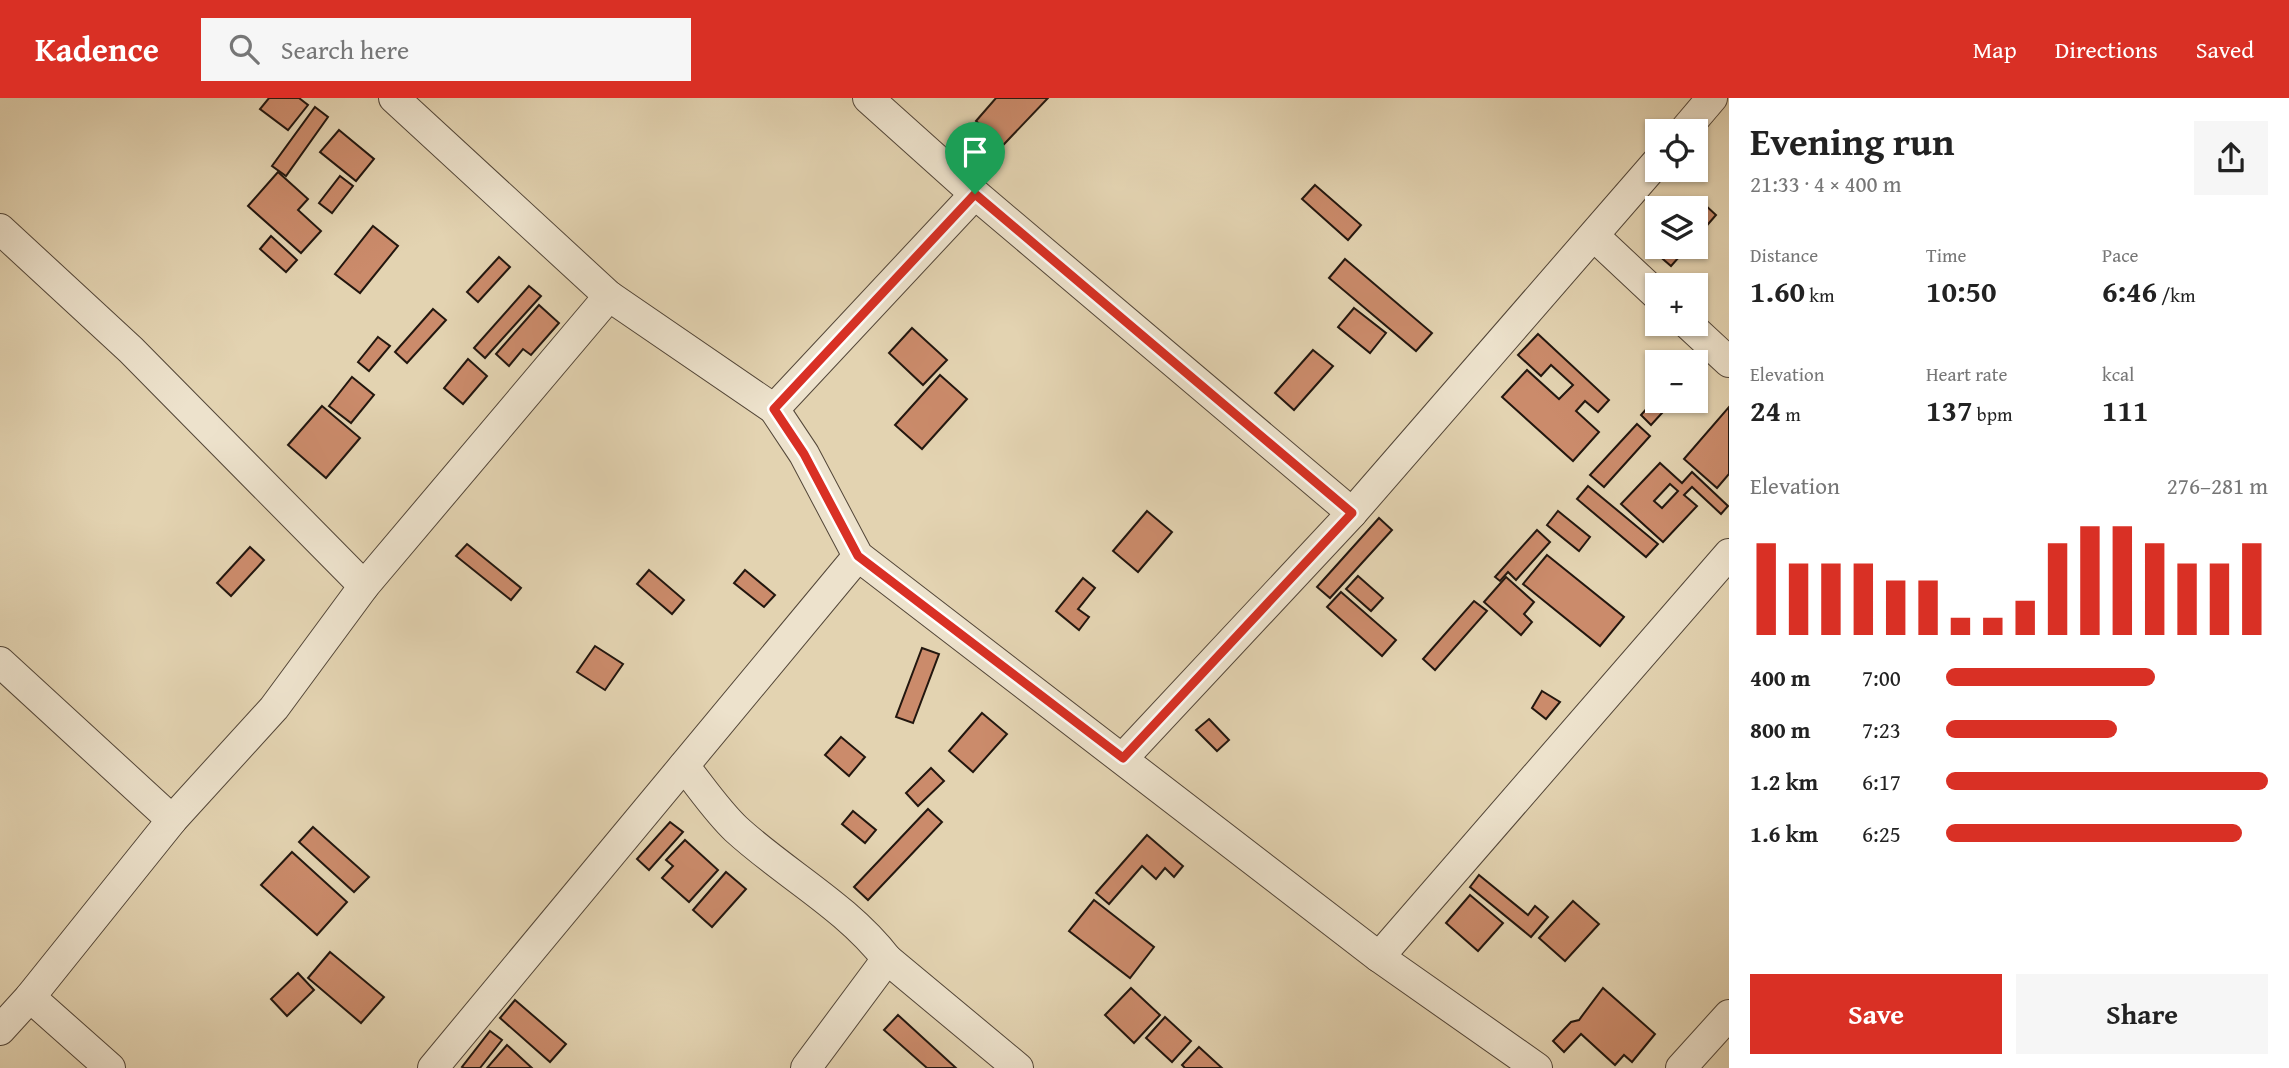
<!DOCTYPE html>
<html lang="en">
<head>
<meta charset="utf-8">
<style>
	body { margin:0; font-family:"Gentium Book Plus",serif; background:#f6f6f6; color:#222; height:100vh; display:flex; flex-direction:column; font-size:26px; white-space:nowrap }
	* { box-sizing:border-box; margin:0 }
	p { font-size:23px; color:#767676 }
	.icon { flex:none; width:38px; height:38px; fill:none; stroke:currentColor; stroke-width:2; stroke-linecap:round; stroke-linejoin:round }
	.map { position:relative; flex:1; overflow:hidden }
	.panel { display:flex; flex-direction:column; background:#fff; width:560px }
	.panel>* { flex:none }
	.fabs { position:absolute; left:1645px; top:21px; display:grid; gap:14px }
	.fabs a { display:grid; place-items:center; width:63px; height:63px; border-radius:0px; background:#fff; box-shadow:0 2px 5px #0004; font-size:35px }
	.pin { position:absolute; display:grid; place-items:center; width:60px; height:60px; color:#fff; margin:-72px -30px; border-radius:50% 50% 50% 0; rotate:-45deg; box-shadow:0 0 7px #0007 }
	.pin .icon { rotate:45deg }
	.round { display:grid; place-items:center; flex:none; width:74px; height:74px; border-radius:0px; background:#f6f6f6 }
	.headline { display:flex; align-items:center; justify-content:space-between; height:119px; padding:0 21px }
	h1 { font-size:38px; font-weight:700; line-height:52px }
	.stats { display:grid; grid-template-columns:repeat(3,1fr); gap:10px; height:119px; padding:7px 21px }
	.stats div { display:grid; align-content:center }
	.stats b { font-size:30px; font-weight:700 }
	.stats small { font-size:19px; font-weight:400 }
	.stats p { font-size:19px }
	.chart { height:196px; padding:14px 21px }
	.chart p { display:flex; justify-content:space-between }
	.chart svg { width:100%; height:126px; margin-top:7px; stroke:#d93025; stroke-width:6 }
	.primary-button { display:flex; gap:14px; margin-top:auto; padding:14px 21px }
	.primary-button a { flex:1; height:80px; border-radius:0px; background:#d93025; color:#fff; font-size:28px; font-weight:700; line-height:80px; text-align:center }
	.primary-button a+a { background:#f6f6f6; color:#222 }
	ul { padding:0 21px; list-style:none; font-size:23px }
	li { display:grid; grid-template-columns:112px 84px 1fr; align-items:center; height:52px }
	li i { height:18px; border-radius:9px; background:#d93025 }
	header { display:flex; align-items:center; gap:42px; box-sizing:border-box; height:98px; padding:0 35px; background:#d93025; color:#fff }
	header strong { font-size:33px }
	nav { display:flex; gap:38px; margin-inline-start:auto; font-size:24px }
	.search { width:490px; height:63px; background:#f6f6f6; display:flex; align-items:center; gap:18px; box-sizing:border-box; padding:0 24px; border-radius:0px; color:#767676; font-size:26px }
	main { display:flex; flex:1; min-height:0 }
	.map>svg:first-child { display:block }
</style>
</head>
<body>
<header>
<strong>Kadence</strong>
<div class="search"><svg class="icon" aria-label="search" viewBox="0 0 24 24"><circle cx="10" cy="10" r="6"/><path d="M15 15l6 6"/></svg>Search here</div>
<nav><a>Map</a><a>Directions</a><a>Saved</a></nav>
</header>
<main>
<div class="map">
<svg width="1729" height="970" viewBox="0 0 1729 970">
	<rect width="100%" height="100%" fill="#e3d3b1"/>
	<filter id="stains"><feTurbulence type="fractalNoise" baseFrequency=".00286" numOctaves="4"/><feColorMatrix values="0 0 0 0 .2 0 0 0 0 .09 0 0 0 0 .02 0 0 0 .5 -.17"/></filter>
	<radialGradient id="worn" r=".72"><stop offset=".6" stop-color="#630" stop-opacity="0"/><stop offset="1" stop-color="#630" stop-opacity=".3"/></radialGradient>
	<g fill="#cb8b6b" stroke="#23170f" stroke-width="2" fill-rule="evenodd">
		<polygon points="269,0 299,0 308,7 288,32 260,11"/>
		<polygon points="996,0 1048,0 988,63 961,39 968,30 985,46 991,37 976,23"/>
		<polygon points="315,9 328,19 286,78 272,68"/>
		<polygon points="339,32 374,61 356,83 320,54"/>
		<polygon points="278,74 308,101 298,112 321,133 301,155 248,108"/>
		<polygon points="340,78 353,88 332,115 319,105"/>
		<polygon points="1315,87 1361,127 1348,142 1302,101"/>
		<polygon points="1703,105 1716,117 1696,140 1696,113"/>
		<polygon points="373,128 398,148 360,195 335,176"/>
		<polygon points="271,138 297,162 286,174 260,151"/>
		<polygon points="1664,149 1688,149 1671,168 1657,156"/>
		<polygon points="499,159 510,169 478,204 467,194"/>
		<polygon points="1345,161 1432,235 1416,253 1329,180"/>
		<polygon points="529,188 541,198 485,260 474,250"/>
		<polygon points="539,207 559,225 531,257 523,251 509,268 496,256"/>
		<polygon points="1354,210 1386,235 1370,255 1338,229"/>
		<polygon points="433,211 446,222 407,265 395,254"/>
		<polygon points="912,230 947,262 923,287 889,255"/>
		<polygon points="1538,236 1609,302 1598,314 1585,303 1576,313 1599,334 1573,363 1502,299 1527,272 1559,301 1573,287 1551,267 1541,278 1518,257"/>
		<polygon points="378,239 390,248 369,273 358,264"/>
		<polygon points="1313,252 1333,268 1294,312 1275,295"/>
		<polygon points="468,261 487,278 463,306 444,290"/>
		<polygon points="940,277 967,301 922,351 895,327"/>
		<polygon points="352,279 374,297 351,325 329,308"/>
		<polygon points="1657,299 1657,303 1673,303 1651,327 1641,317"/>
		<polygon points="322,308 360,340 326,380 288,347"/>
		<polygon points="1729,309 1729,376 1717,390 1684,361"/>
		<polygon points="1637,326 1650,338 1604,389 1590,377"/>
		<path d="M1660,365L1682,385L1692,374L1728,408L1721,416L1692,389L1684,397L1697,408L1663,444L1621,406ZM1670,386L1678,393L1662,410L1654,403Z"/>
		<polygon points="1588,388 1658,446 1646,459 1577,401"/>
		<polygon points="1147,413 1172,434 1138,474 1113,453"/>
		<polygon points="1558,413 1590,439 1579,453 1547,427"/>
		<polygon points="1379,420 1392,432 1330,500 1317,489"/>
		<polygon points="1537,432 1550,444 1516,482 1508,474 1500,483 1495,479"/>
		<polygon points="467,446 521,490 511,502 456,458"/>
		<polygon points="250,449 264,462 231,498 217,485"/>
		<polygon points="1547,457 1624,519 1600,548 1523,486"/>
		<polygon points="649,472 684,502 672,516 637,486"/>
		<polygon points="745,472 775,497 764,509 734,485"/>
		<polygon points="1358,478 1383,500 1371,513 1346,491"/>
		<polygon points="1506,479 1534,504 1524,516 1532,524 1521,537 1484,504"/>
		<polygon points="1083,480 1095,490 1078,511 1089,519 1079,532 1056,513"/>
		<polygon points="1341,494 1396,542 1382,558 1327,509"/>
		<polygon points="1474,503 1487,513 1435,572 1423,561"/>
		<polygon points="595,548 623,566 605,592 577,574"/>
		<polygon points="922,550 939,556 913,625 896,619"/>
		<polygon points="1542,593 1560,604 1546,621 1532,610"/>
		<polygon points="982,615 1007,636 973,674 949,653"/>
		<polygon points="1209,621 1229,642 1217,653 1196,632"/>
		<polygon points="841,639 865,659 849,678 825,657"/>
		<polygon points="931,670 944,683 918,708 906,695"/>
		<polygon points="928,711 942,724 868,802 854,789"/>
		<polygon points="853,713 876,732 865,745 842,726"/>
		<polygon points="670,724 683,734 649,772 637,761"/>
		<polygon points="313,729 369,779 354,794 299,744"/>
		<polygon points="1147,737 1183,768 1174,779 1165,770 1156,781 1142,768 1109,806 1096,795"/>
		<polygon points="685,742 718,772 689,804 662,780 673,768 666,762"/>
		<polygon points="292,754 347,804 317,837 261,787"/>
		<polygon points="726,774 746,791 712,829 693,812"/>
		<polygon points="1479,777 1528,817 1535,808 1548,819 1531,839 1470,789"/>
		<polygon points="1470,797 1503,825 1478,853 1446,825"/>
		<polygon points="1094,802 1154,849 1130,880 1069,833"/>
		<polygon points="1573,803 1599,826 1565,863 1539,840"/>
		<polygon points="330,854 384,899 361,925 308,880"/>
		<polygon points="298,875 314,892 287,918 271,901"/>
		<polygon points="1131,890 1160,917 1134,945 1105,917"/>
		<polygon points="1603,890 1655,936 1632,964 1624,957 1615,967 1581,936 1564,954 1553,943 1571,924 1579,922"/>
		<polygon points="515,902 566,946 550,964 500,920"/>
		<polygon points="898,917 956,970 927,970 884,932"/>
		<polygon points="1165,919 1191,943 1172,964 1146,940"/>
		<polygon points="490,933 502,942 480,970 464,970 462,969"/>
		<polygon points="507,947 532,970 487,970"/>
		<polygon points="1199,949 1222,970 1185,970 1182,967"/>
	</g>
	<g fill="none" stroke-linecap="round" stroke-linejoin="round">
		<defs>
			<g id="minor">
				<polyline points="394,0 609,198 774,311 804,356 858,458 1379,859 1537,970"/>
				<polyline points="868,0 975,96 1352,415"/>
				<polyline points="1684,33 1712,0"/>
				<polyline points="0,131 131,252 364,488"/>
				<polyline points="1594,138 1657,197"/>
				<polyline points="1688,226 1729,264"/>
				<polyline points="774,311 975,96"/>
				<polyline points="0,564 172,722"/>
				<polyline points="1123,660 1352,415 1657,64"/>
				<path d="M684,668C701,689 717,713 736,731C785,776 846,808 887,861L806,970"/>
				<polyline points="1379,859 1729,456"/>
				<polyline points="887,861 1018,970"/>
				<polyline points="30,899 110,970"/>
				<polyline points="0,932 30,899 172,722 274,610 364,488 609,198"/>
				<polyline points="433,970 858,458"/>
				<polyline points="1681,970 1729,917"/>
			</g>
		</defs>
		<use href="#minor" stroke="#534638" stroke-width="32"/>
		<use href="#minor" stroke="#ede2cc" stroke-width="30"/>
	</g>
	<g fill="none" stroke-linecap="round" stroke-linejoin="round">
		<defs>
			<polygon id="route" points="975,96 1352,415 1123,660 858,458 804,356 774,311"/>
		</defs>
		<use href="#route" stroke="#fff" stroke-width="14"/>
		<use href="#route" stroke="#d93025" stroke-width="9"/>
	</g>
	<rect width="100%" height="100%" filter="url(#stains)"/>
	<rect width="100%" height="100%" fill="url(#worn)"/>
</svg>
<div class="fabs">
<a><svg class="icon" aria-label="locate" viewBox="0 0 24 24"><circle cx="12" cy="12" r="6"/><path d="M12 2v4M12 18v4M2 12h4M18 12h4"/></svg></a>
<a><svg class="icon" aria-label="layers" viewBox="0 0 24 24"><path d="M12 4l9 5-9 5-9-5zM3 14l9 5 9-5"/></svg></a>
<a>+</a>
<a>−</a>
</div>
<div class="pin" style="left:975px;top:96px;background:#1e9e55"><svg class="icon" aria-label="arrive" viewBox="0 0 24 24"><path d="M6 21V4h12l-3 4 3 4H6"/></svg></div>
</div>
<section class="panel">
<div class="headline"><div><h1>Evening run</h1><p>21:33 · 4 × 400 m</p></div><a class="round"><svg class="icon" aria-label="share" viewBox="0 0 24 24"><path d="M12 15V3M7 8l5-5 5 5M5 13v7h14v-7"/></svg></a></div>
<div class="stats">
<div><p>Distance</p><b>1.60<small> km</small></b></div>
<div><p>Time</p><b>10:50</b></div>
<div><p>Pace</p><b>6:46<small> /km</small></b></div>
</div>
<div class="stats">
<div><p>Elevation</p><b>24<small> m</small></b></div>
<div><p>Heart rate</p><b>137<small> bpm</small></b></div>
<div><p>kcal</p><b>111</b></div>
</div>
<div class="chart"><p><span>Elevation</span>276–281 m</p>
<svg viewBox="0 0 160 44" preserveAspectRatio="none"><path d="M5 44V12M15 44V19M25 44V19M35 44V19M45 44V25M55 44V25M65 44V38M75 44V38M85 44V32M95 44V12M105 44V6M115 44V6M125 44V12M135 44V19M145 44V19M155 44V12"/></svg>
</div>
<ul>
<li><b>400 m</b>7:00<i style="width:65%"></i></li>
<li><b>800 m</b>7:23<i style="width:53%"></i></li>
<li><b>1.2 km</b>6:17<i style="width:100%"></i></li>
<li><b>1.6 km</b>6:25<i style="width:92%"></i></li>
</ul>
<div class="primary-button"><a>Save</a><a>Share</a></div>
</section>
</main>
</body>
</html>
